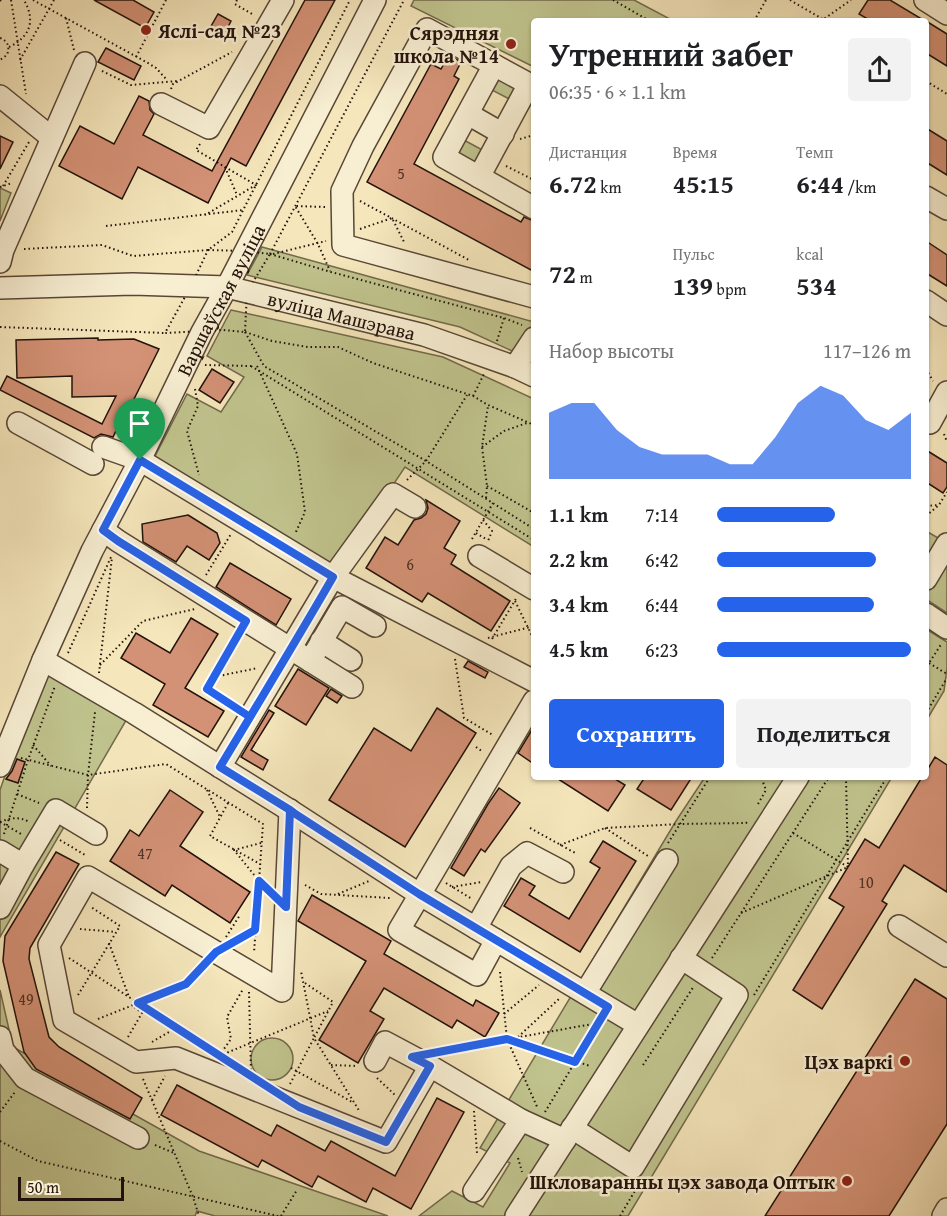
<!DOCTYPE html>
<html lang="ru">
<head>
<meta charset="utf-8">
<style>
	body { margin:0; font-family:"Gentium Book Plus",serif; background:#f2f2f2; color:#202124; height:100vh; display:flex; flex-direction:column; font-size:22px; white-space:nowrap }
	* { box-sizing:border-box; margin:0 }
	p { font-size:20px; color:#757577 }
	.icon { flex:none; width:33px; height:33px; fill:none; stroke:currentColor; stroke-width:2; stroke-linecap:round; stroke-linejoin:round }
	.map { position:relative; flex:1; overflow:hidden }
	.sheet { position:absolute; left:531px; top:18px; width:398px; height:762px; display:flex; flex-direction:column; background:#fff; border-radius:6px; box-shadow:0 2px 4px #0004 }
	.sheet>* { flex:none }
	.scale { position:absolute; left:18px; bottom:15px; width:106px; box-sizing:border-box; padding-left:6px; border:3px solid #23120b; border-top:0; font-size:16px; line-height:21px; white-space:nowrap; color:#23120b; -webkit-text-stroke:4px #f8efd3; paint-order:stroke }
	.pin { position:absolute; display:grid; place-items:center; width:51px; height:51px; color:#fff; margin:-62px -26px; border-radius:50% 50% 50% 0; rotate:-45deg; box-shadow:0 0 6px #0007 }
	.pin .icon { rotate:45deg }
	.round { display:grid; place-items:center; flex:none; width:63px; height:63px; border-radius:6px; background:#f2f2f2 }
	.summary { display:flex; align-items:center; justify-content:space-between; height:102px; padding:0 18px }
	h1 { font-size:33px; font-weight:700; line-height:45px }
	.stats { display:grid; grid-template-columns:repeat(3,1fr); gap:9px; height:102px; padding:6px 18px }
	.stats div { display:grid; align-content:center }
	.stats b { font-size:26px; font-weight:700 }
	.stats small { font-size:16px; font-weight:400 }
	.stats p { font-size:16px }
	.chart { height:168px; padding:12px 18px }
	.chart p { display:flex; justify-content:space-between }
	.chart svg { width:100%; height:108px; margin-top:6px; fill:#2563eb; opacity:.7 }
	.button { display:flex; gap:12px; margin-top:auto; padding:12px 18px }
	.button a { flex:1; height:69px; border-radius:6px; background:#2563eb; color:#fff; font-size:24px; font-weight:700; line-height:69px; text-align:center }
	.button a+a { background:#f2f2f2; color:#202124 }
	ul { padding:0 18px; list-style:none; font-size:20px }
	li { display:grid; grid-template-columns:96px 72px 1fr; align-items:center; height:45px }
	li i { height:15px; border-radius:8px; background:#2563eb }
	.map>svg:first-child { display:block }
</style>
</head>
<body>
<div class="map">
<svg width="947" height="1216" viewBox="0 0 947 1216">
	<rect width="100%" height="100%" fill="#f5e6bb"/>
	<filter id="stains"><feTurbulence type="fractalNoise" baseFrequency=".00333" numOctaves="4"/><feColorMatrix values="0 0 0 0 .2 0 0 0 0 .09 0 0 0 0 .02 0 0 0 .5 -.17"/></filter>
	<radialGradient id="worn" r=".72"><stop offset=".6" stop-color="#630" stop-opacity="0"/><stop offset="1" stop-color="#630" stop-opacity=".3"/></radialGradient>
	<g fill="#c0c38d" stroke="#726a4c" stroke-width="1.5">
		<polygon points="414,0 634,0 670,19 669,21 534,21 534,67 411,6"/>
		<polygon points="506,78 516,85 515,102 490,89 497,79"/>
		<polygon points="462,139 488,153 476,167 459,160 458,148"/>
		<polygon points="0,188 11,193 0,221"/>
		<polygon points="262,247 534,322 534,361 460,327 247,275"/>
		<polygon points="231,310 443,357 534,399 534,547 405,467 332,576 150,466 187,394 221,412 244,377 207,356"/>
		<polygon points="926,531 947,543 947,613 926,599"/>
		<polygon points="926,629 947,642 947,668 944,691 926,721"/>
		<polygon points="42,668 128,717 0,937 0,790"/>
		<polygon points="705,777 892,777 628,1216 419,1216 452,1191 483,1207 510,1163 480,1148 676,821"/>
		<polygon points="0,990 13,1047 199,1151 388,1216 215,1216 197,1211 195,1216 0,1216"/>
		<circle cx="272" cy="1059" r="21"/>
	</g>
	<g fill="#d39175" stroke="#23120b" stroke-width="1.5">
		<polygon points="94,0 133,0 154,12 145,28"/>
		<polygon points="305,0 335,0 246,166 231,158 208,203 138,167 122,199 59,166 80,126 114,144 139,96 149,101 150,110 154,114 143,135 212,171"/>
		<polygon points="868,0 890,0 925,21 871,21 859,14"/>
		<polygon points="218,14 231,21 224,35 210,28"/>
		<polygon points="926,21 947,34 947,66 926,53"/>
		<polygon points="106,48 141,66 134,80 98,62"/>
		<polygon points="449,55 461,62 454,76 459,79 414,164 521,222 524,217 534,221 534,264 531,270 367,182 431,64 441,69"/>
		<polygon points="926,128 947,141 947,175 926,162"/>
		<polygon points="0,136 13,142 0,169"/>
		<polygon points="926,241 947,255 947,286 926,273"/>
		<polygon points="98,338 98,340 134,339 159,349 124,419 122,418 113,437 101,434 94,438 0,390 7,376 102,424 116,396 72,397 72,376 17,378 16,340"/>
		<polygon points="212,369 234,382 220,403 199,390"/>
		<polygon points="926,450 947,463 947,487 943,493 926,482"/>
		<polygon points="426,500 460,521 444,548 456,555 451,564 510,601 491,631 428,593 422,602 366,568 385,537 398,545 414,520 421,518 426,514 428,508"/>
		<polygon points="188,515 217,533 220,543 209,560 187,546 176,562 143,542 142,524"/>
		<polygon points="230,563 291,599 276,625 216,587"/>
		<polygon points="191,618 218,634 185,688 224,711 208,737 153,705 165,684 121,658 136,633 170,653"/>
		<polygon points="468,661 488,672 485,678 464,667"/>
		<polygon points="298,669 329,688 306,725 275,706"/>
		<polygon points="331,689 342,696 337,703 326,696"/>
		<polygon points="437,708 476,733 405,847 329,800 374,728 411,751"/>
		<polygon points="269,710 274,713 251,750 268,760 263,770 241,757"/>
		<polygon points="533,728 534,729 534,764 518,753"/>
		<polygon points="935,757 947,765 947,892 904,865 882,901 887,904 822,1009 793,990 844,907 829,898 865,839 879,848 922,777 926,777 926,772"/>
		<polygon points="17,759 25,762 18,783 6,779 12,771"/>
		<polygon points="555,777 612,777 625,785 608,811"/>
		<polygon points="645,777 692,777 671,810 637,789"/>
		<polygon points="499,788 520,803 485,852 481,849 464,876 451,868 488,804"/>
		<polygon points="170,790 203,812 180,846 250,892 230,923 172,885 165,896 110,861 130,830 139,836"/>
		<polygon points="603,841 636,861 580,952 504,906 521,878 535,886 529,895 569,919 600,868 590,862"/>
		<polygon points="56,852 79,864 30,948 29,959 49,1037 59,1047 142,1098 130,1119 36,1069 24,1052 3,961 5,936"/>
		<polygon points="312,895 391,941 384,954 473,1006 476,1000 499,1013 485,1037 457,1020 452,1028 384,988 370,1011 384,1019 358,1063 319,1040 366,961 298,921"/>
		<polygon points="915,979 947,999 947,1124 889,1216 765,1216"/>
		<polygon points="177,1085 271,1136 277,1125 325,1151 331,1141 395,1176 437,1098 464,1112 411,1209 373,1188 366,1202 318,1176 312,1187 262,1160 258,1167 161,1115"/>
	</g>
	<g fill="none" stroke-linecap="round" stroke-linejoin="round">
		<defs>
			<g id="minor">
				<polyline points="925,0 947,14"/>
				<polyline points="0,96 52,138"/>
				<polyline points="161,104 209,128 283,0"/>
				<polyline points="468,114 503,134"/>
				<polyline points="479,177 529,84 494,65"/>
				<polyline points="926,197 947,209"/>
				<polyline points="534,208 444,157 494,65 427,29 363,146 342,191 343,245 534,297"/>
				<polyline points="0,262 3,250 85,63"/>
				<path id="s1" d="M0,288L133,284L227,287L424,335L515,367L534,376"/>
				<polyline points="926,301 947,315"/>
				<polyline points="515,367 534,338"/>
				<polyline points="18,423 93,464"/>
				<polyline points="930,423 947,392"/>
				<polyline points="103,447 140,460 333,577 534,681"/>
				<polyline points="103,530 118,541 352,687"/>
				<polyline points="479,556 534,589"/>
				<polyline points="926,579 947,544"/>
				<polyline points="926,614 947,628"/>
				<polyline points="321,641 351,660"/>
				<polyline points="43,660 134,713 294,813 419,894 638,1025"/>
				<polyline points="310,661 342,607 375,626"/>
				<path id="s2" d="M0,766L43,660L92,551L140,460L202,332L227,287L375,0"/>
				<polyline points="220,767 333,577 393,494 415,507"/>
				<polyline points="290,810 282,991 88,877 49,945 64,1020 136,1062 176,1058 386,1142 430,1066 521,1120 565,1140"/>
				<polyline points="0,851 23,865 0,908"/>
				<polyline points="23,865 56,810 96,834"/>
				<polyline points="899,926 947,956"/>
				<polyline points="476,928 511,866 527,853 563,872"/>
				<polyline points="496,940 477,975 399,930 534,701"/>
				<polyline points="585,993 667,860"/>
				<polyline points="0,1037 3,1050 25,1078 138,1138"/>
				<polyline points="375,1061 385,1042 430,1066"/>
				<polyline points="572,1128 633,1167 737,995 681,958"/>
				<polyline points="474,1191 521,1120"/>
				<polyline points="516,1216 798,777"/>
				<polyline points="943,1216 947,1209"/>
			</g>
		</defs>
		<use href="#minor" stroke="#584737" stroke-width="24"/>
		<g stroke="#23120b" stroke-width="2" stroke-dasharray="1.5 3" stroke-linecap="butt">
			<polyline points="11,0 26,94"/>
			<polyline points="33,0 148,63 156,68 167,80"/>
			<polyline points="237,0 235,4 254,15"/>
			<polyline points="613,0 650,21"/>
			<polyline points="790,0 826,21"/>
			<polyline points="0,1 1,0"/>
			<polyline points="66,18 74,50"/>
			<polyline points="754,21 766,0"/>
			<polyline points="821,21 851,0"/>
			<path d="M0,38C8,41 10,47 7,55L0,60"/>
			<path d="M9,47C30,37 36,21 24,0"/>
			<polyline points="136,57 166,0"/>
			<polyline points="20,60 54,0"/>
			<polyline points="102,71 131,85 177,81"/>
			<polyline points="926,81 947,94"/>
			<polyline points="171,89 173,84 232,52"/>
			<polyline points="520,139 534,135"/>
			<polyline points="200,144 196,150 256,185 205,215"/>
			<polyline points="506,166 534,180"/>
			<polyline points="225,167 237,195"/>
			<polyline points="3,186 29,142"/>
			<polyline points="0,187 12,183"/>
			<polyline points="360,201 469,260"/>
			<polyline points="325,207 295,206 318,244 330,271"/>
			<polyline points="106,226 243,210"/>
			<polyline points="360,229 392,218 405,244"/>
			<polyline points="24,249 102,245 133,256 208,250 232,232 350,0"/>
			<polygon points="208,250 245,251 270,254 247,292 245,332 223,330 165,333 191,286"/>
			<polyline points="270,254 404,0"/>
			<polyline points="270,254 331,272 504,318 522,325"/>
			<polyline points="273,254 326,241"/>
			<polyline points="0,327 165,333"/>
			<polyline points="245,332 264,366 426,461 534,529"/>
			<polyline points="245,332 272,341 308,347 338,347 373,363 473,396 488,405 534,425"/>
			<polyline points="497,341 504,318"/>
			<polyline points="205,365 251,366"/>
			<polyline points="251,366 534,540"/>
			<polyline points="257,366 297,454 305,512 295,534"/>
			<polyline points="926,369 933,381"/>
			<polyline points="195,389 198,406 187,431 199,475"/>
			<polyline points="473,396 484,374"/>
			<polyline points="944,434 947,442"/>
			<polyline points="482,447 504,431 527,423"/>
			<polyline points="407,480 426,461 467,395"/>
			<polyline points="487,486 534,513"/>
			<polyline points="486,498 487,486 482,447 488,406"/>
			<polyline points="926,506 938,505"/>
			<polyline points="926,516 939,505 947,492"/>
			<polyline points="483,520 492,531 488,541"/>
			<polyline points="476,533 486,539"/>
			<polyline points="472,539 493,503"/>
			<polyline points="206,575 231,534"/>
			<polyline points="515,601 534,640"/>
			<polyline points="488,638 534,626"/>
			<polyline points="492,639 517,597"/>
			<polyline points="68,653 111,557"/>
			<polyline points="455,659 464,718 493,735"/>
			<polyline points="926,663 929,663 942,643"/>
			<polyline points="929,663 947,674"/>
			<polyline points="100,665 143,621 195,609"/>
			<polyline points="99,673 112,557"/>
			<polyline points="214,677 258,668"/>
			<polyline points="234,707 207,689 237,637"/>
			<polyline points="926,713 947,678"/>
			<polyline points="33,745 51,766"/>
			<polyline points="476,747 483,752"/>
			<polyline points="21,758 88,775 166,764 263,824 254,953"/>
			<polyline points="846,777 848,867"/>
			<polyline points="207,790 220,817"/>
			<polyline points="17,794 39,803"/>
			<polyline points="228,803 210,836 260,864"/>
			<polyline points="758,804 766,790 761,777"/>
			<polyline points="87,808 88,775 95,712"/>
			<path d="M0,822C10,818 19,816 29,822"/>
			<polyline points="0,822 21,834"/>
			<polyline points="530,828 577,854"/>
			<polyline points="605,828 648,856"/>
			<polyline points="793,833 848,867"/>
			<polyline points="4,834 28,760 55,686"/>
			<polyline points="60,840 85,855"/>
			<polyline points="261,843 234,850 259,881 268,890"/>
			<polyline points="668,843 710,777"/>
			<polyline points="560,845 605,828 679,824 746,823 747,822"/>
			<polyline points="446,883 472,899"/>
			<polyline points="305,885 321,894 390,898"/>
			<polyline points="452,887 482,882"/>
			<polyline points="338,894 369,881"/>
			<polyline points="741,913 848,867"/>
			<polyline points="80,929 116,932"/>
			<polyline points="226,937 240,915"/>
			<polyline points="234,942 255,930"/>
			<polyline points="109,943 129,997"/>
			<polyline points="69,958 218,1055"/>
			<polyline points="712,958 829,777"/>
			<polyline points="500,972 507,1039 538,1109"/>
			<polyline points="305,983 333,1002 314,1038 360,1112"/>
			<polyline points="249,992 251,1071"/>
			<polyline points="78,995 120,926 91,907"/>
			<polyline points="754,995 887,777"/>
			<polyline points="504,1014 539,985"/>
			<polyline points="98,1019 186,984 204,965"/>
			<polyline points="128,1037 142,1013 132,1005"/>
			<polyline points="518,1037 560,998"/>
			<polyline points="510,1040 590,1066"/>
			<polyline points="152,1042 176,1028"/>
			<polyline points="441,1051 598,1023"/>
			<polyline points="219,1056 231,1039 227,1017 243,989"/>
			<polyline points="219,1056 328,1011"/>
			<polyline points="331,1065 358,1066"/>
			<polyline points="643,1065 694,986"/>
			<polyline points="291,1068 354,1103"/>
			<polyline points="377,1078 395,1095"/>
			<polyline points="143,1079 193,1197 199,1216"/>
			<polyline points="290,1084 314,1038 301,971"/>
			<polyline points="152,1100 165,1076"/>
			<polyline points="474,1111 477,1153"/>
			<polyline points="0,1112 15,1092"/>
			<polyline points="545,1112 598,1024"/>
			<polyline points="0,1141 38,1161 278,1216"/>
			<polyline points="155,1145 174,1153"/>
			<polyline points="518,1158 522,1172"/>
			<polyline points="281,1216 297,1190"/>
			<polyline points="620,1216 639,1184"/>
		</g>
		<use href="#minor" stroke="#f8efd3" stroke-width="21"/>
	</g>
	<g fill="none" stroke-linecap="round" stroke-linejoin="round">
		<defs>
			<path id="route" d="M140,460L103,530L118,541L246,621L207,689L250,717L220,767L290,810L286,907L259,881L255,930L216,952L186,984L138,1003L299,1107L386,1142L430,1066L412,1057L507,1039L575,1062L608,1007L419,894L294,813L290,810L220,767C258,704 296,641 333,577L140,460"/>
		</defs>
		<use href="#route" stroke="#fff" stroke-width="12"/>
		<use href="#route" stroke="#2563eb" stroke-width="8"/>
	</g>
	<g fill="#8f2418" stroke="#f8efd3" stroke-width="2">
		<circle cx="146" cy="30" r="6"/>
		<circle cx="511" cy="44" r="6"/>
		<circle cx="905" cy="1061" r="6"/>
		<circle cx="847" cy="1181" r="6"/>
	</g>
	<g text-anchor="middle" dominant-baseline="central" stroke-width="5" stroke-linejoin="round" paint-order="stroke">
		<g font-size="16" fill="#4f3226">
			<text x="401" y="173">5</text>
			<text x="410" y="564">6</text>
			<text x="145" y="853">47</text>
			<text x="866" y="882">10</text>
			<text x="26" y="999">49</text>
		</g>
		<g font-size="20" font-weight="bold" fill="#23120b" stroke="#f8efd3" text-anchor="end">
			<text x="158" y="30" text-anchor="start">Яслі-сад №23</text>
			<text x="499" y="32">Сярэдняя<tspan x="499" dy="23">школа №14</tspan></text>
			<text x="893" y="1061">Цэх варкі</text>
			<text x="835" y="1181">Шкловаранны цэх завода Оптык</text>
		</g>
		<g font-size="20" fill="#23120b" stroke="#f8efd3">
			<text stroke="none"><textPath href="#s2" startOffset="516">Варшаўская вуліца</textPath></text>
			<text stroke="none"><textPath href="#s1" startOffset="345">вуліца Машэрава</textPath></text>
		</g>
	</g>
	<rect width="100%" height="100%" filter="url(#stains)"/>
	<rect width="100%" height="100%" fill="url(#worn)"/>
</svg>
<div class="scale">50 m</div>
<div class="pin" style="left:140px;top:460px;background:#1e9e55"><svg class="icon" aria-label="arrive" viewBox="0 0 24 24"><path d="M6 21V4h12l-3 4 3 4H6"/></svg></div>
<section class="sheet">
<div class="summary"><div><h1>Утренний забег</h1><p>06:35 · 6 × 1.1 km</p></div><a class="round"><svg class="icon" aria-label="share" viewBox="0 0 24 24"><path d="M12 15V3M7 8l5-5 5 5M5 13v7h14v-7"/></svg></a></div>
<div class="stats">
<div><p>Дистанция</p><b>6.72<small> km</small></b></div>
<div><p>Время</p><b>45:15</b></div>
<div><p>Темп</p><b>6:44<small> /km</small></b></div>
</div>
<div class="stats">
<div><b>72<small> m</small></b></div>
<div><p>Пульс</p><b>139<small> bpm</small></b></div>
<div><p>kcal</p><b>534</b></div>
</div>
<div class="chart"><p><span>Набор высоты</span>117–126 m</p>
<svg viewBox="0 0 160 44" preserveAspectRatio="none"><path d="M0 44V17L10 13L20 13L30 24L40 31L50 34L60 34L70 34L80 38L90 38L100 27L110 13L120 6L130 10L140 20L150 24L160 17V44z"/></svg>
</div>
<ul>
<li><b>1.1 km</b>7:14<i style="width:61%"></i></li>
<li><b>2.2 km</b>6:42<i style="width:82%"></i></li>
<li><b>3.4 km</b>6:44<i style="width:81%"></i></li>
<li><b>4.5 km</b>6:23<i style="width:100%"></i></li>
</ul>
<div class="button"><a>Сохранить</a><a>Поделиться</a></div>
</section>
</div>
</body>
</html>
